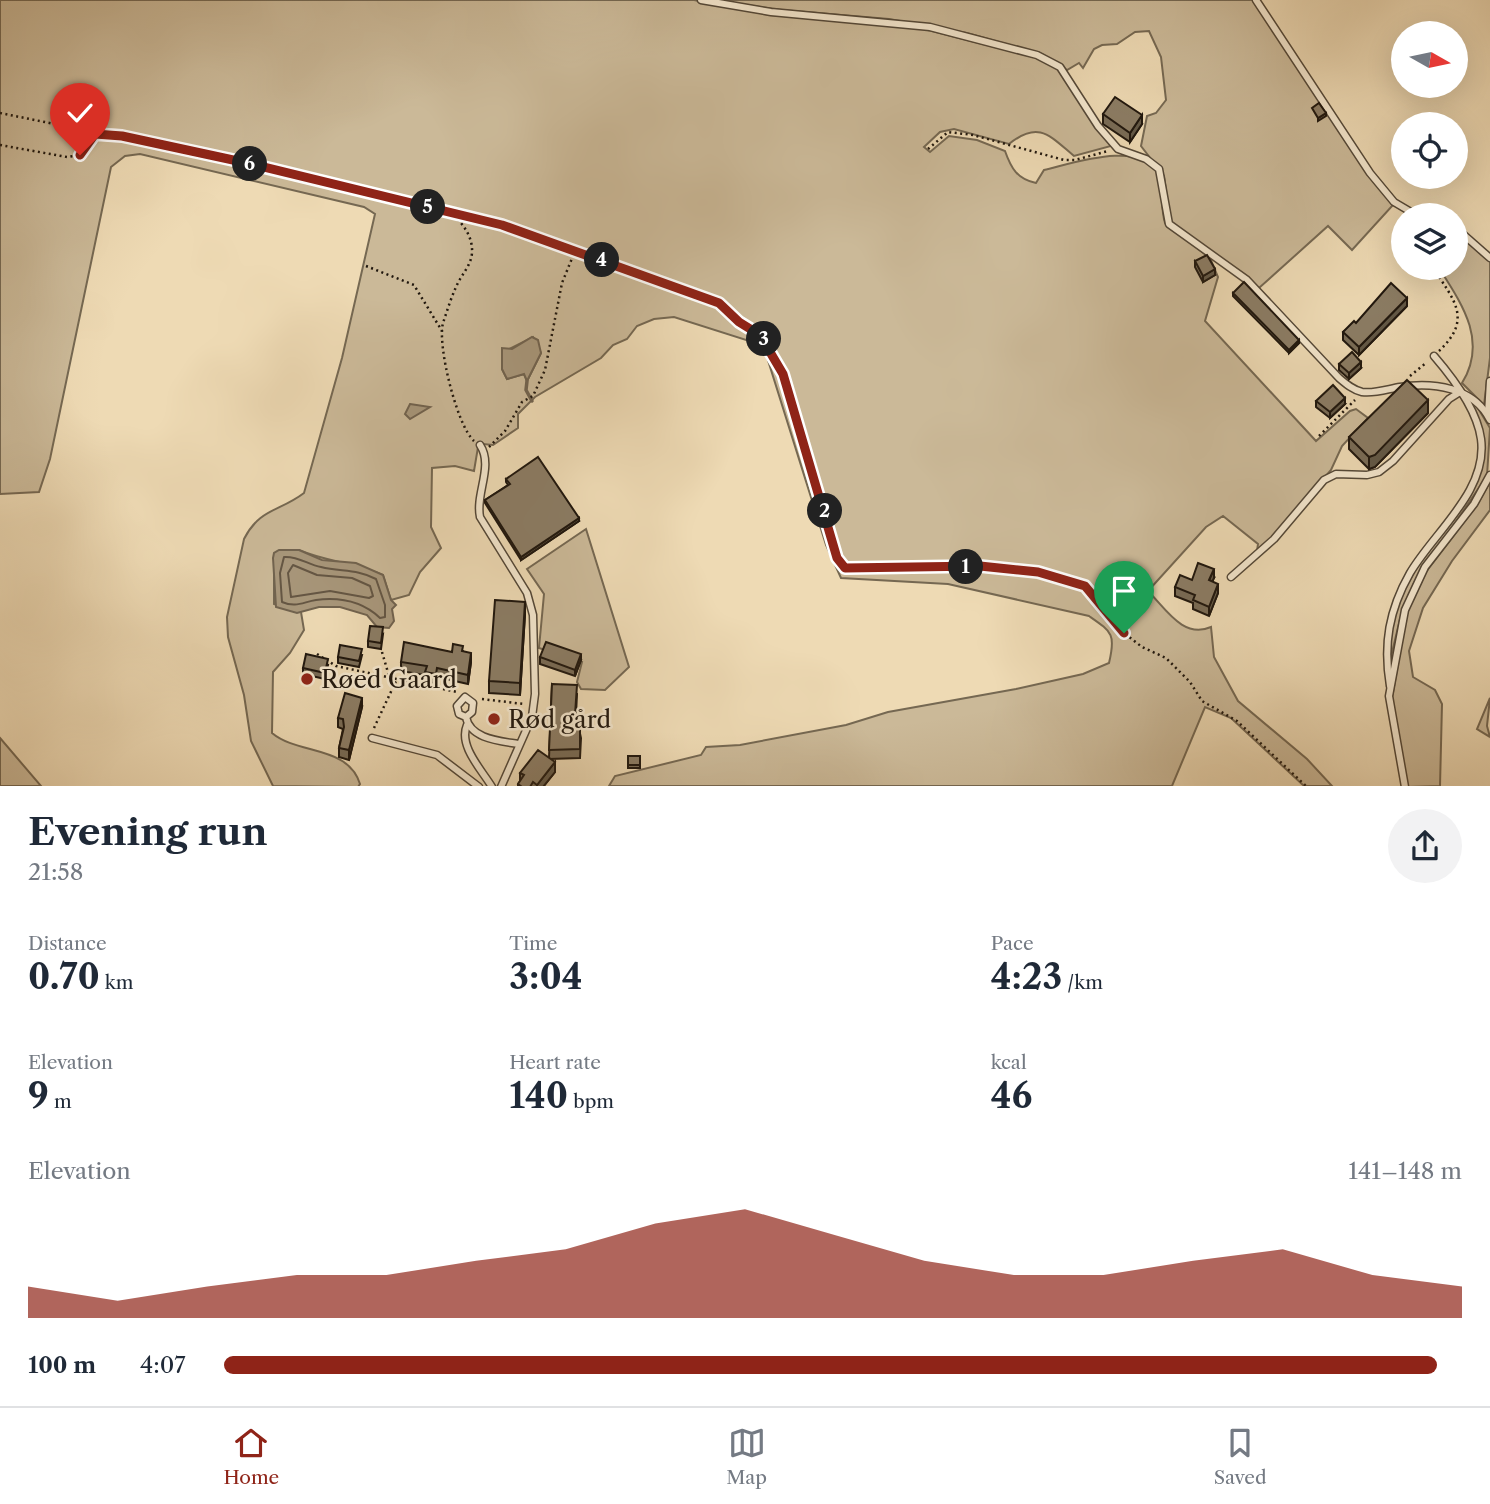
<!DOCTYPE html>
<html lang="en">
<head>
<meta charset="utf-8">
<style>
	body { margin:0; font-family:"Libre Caslon Text",serif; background:#f2f2f3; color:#1f2937; height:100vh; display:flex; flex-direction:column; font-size:26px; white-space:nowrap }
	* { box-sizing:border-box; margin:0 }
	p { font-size:23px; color:#747a83 }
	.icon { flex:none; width:38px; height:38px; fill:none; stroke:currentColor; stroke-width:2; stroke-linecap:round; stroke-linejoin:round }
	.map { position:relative; height:786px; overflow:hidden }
	.sheet { display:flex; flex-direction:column; background:#fff; flex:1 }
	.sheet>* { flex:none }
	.needle { width:46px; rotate:99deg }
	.buttons { position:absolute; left:1391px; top:21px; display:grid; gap:14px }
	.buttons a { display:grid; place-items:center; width:77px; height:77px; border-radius:50%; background:#fff; box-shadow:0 7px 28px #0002; font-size:35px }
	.pin { position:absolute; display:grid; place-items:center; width:60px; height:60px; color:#fff; margin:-72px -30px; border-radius:50% 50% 50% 0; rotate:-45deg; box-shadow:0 0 7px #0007 }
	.pin .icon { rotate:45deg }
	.km { position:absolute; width:35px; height:35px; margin:-18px; border-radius:50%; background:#222; color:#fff; font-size:19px; line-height:35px; text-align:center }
	.round { display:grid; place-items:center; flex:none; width:74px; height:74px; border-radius:37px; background:#f2f2f3 }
	.head { display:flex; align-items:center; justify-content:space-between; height:119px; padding:0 28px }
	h1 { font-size:38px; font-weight:700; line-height:52px }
	.metrics { display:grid; grid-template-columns:repeat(3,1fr); gap:10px; height:119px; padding:7px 28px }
	.metrics div { display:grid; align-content:center }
	.metrics b { font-size:35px; font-weight:700 }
	.metrics small { font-size:19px; font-weight:400 }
	.metrics p { font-size:19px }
	.chart { height:196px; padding:14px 28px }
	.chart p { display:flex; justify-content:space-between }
	.chart svg { width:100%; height:126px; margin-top:7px; fill:#8f2418; opacity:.7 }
	ul { padding:0 28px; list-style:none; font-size:23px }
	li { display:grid; grid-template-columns:112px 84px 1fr; align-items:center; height:52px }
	li i { height:18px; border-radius:9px; background:#8f2418 }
	.menu { display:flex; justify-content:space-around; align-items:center; height:98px; border-top:2px solid #e0e1e3; background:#fff; font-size:19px; color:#747a83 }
	.menu a { display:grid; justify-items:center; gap:4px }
	.menu .active { color:#8f2418 }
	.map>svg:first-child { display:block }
</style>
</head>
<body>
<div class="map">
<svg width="1490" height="787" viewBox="0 0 1490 787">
	<rect width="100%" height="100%" fill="#eedab4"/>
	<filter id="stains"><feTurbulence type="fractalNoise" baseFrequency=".00286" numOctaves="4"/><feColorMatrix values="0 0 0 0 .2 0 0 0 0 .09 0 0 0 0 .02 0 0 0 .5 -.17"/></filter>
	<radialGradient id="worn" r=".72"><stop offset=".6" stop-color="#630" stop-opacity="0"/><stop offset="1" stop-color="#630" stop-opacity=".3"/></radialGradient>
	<g fill="#cbb998" stroke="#756852" stroke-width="2" fill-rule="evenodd">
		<path d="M0,0H694L770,15L916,27L1038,58L1059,69L1111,146L1074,156C1050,136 1039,120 1009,144L954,129L940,132L924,147L930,152L949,136L977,140L1005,151C1011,168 1017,179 1036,183L1044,170C1071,164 1142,139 1158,174C1164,189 1160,207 1165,223L1210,258L1218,277L1205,321L1316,441L1350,411L1356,409L1368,418L1342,446L1331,470L1274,536L1257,551L1258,544L1223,516L1206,527L1148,591C1166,609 1183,639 1211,627L1214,657L1238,701L1307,759L1332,786H1304L1231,718L1205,707L1172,786H609L615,776L701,755L706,747L740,745L846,725L888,712L1016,689L1083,674L1109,663C1116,634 1112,632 1089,616L948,584L841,578L826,545L766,354L759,344L674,317L654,319L637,326L627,339L613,345L601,358L535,397L518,414V428L493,445L483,444L478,447L474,471L455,466L432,468L431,527L441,548L420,572L409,595L391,600L383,575C352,561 329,563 299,550L274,562V604L301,612L304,630L290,653L273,672L272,733C298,755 348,745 360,784L358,787L273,786L251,741L244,695L228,637L227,617L244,539C260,508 279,512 304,493L342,358L375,214L364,207L140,154L125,156L111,167L50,459L39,492L0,494ZM533,337L541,353L527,381L524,374L507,379L502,369L505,351Z"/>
		<polygon points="712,0 1254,0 1368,174 1393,205 1352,250 1328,226 1259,288 1241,272 1181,233 1170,221 1164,176 1141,146 1147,116 1156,113 1166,100 1161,57 1149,31 1135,32 1117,44 1102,45 1094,49 1083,68 1079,63 1067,70 1042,54 967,33 889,19 782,10"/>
		<path d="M1456,231L1490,262V358L1484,405L1462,383C1488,341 1462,304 1439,268H1456Z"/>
		<polygon points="1473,400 1490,428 1487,476 1414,583 1400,619 1390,661 1391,629 1401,595 1420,562 1469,496 1484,444 1469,404"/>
		<polygon points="1490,482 1490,510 1452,561 1423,608 1409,651 1413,677 1435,690 1442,704 1440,786 1407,787 1392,698 1407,612 1426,572 1477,505"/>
		<polygon points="586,529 629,667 605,690 581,689 577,682 582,662 539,648 544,594 527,569"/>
		<polygon points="1490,698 1487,726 1490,737 1477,729"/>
		<polygon points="0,738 41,786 0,786"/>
	</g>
	<g fill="#a8977b" stroke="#71634f" stroke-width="2">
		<polygon points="532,337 538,340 541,353 527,381 524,374 507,379 502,369 502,348 512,349"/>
		<polygon points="410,404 430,407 410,419 405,414"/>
		<polygon points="279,550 299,550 322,560 356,563 383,575 391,600 396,605 392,609 394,621 389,628 377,627 367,615 340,607 319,607 297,613 276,607 273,558 274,553"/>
	</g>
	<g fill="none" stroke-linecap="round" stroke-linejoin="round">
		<g stroke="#645644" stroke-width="2">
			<path d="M284,557C299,556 308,565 321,567C341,572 357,569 376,579L385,605V617L380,618C363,602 340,597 316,600C303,602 296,608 282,602L280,573Z"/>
			<polygon points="293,565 317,575 352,578 370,586 373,596 369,598 330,591 291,597 288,573"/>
		</g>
		<polyline stroke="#71634f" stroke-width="3.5" points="527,381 526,390 532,401"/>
		<defs>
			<g id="service">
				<path d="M701,0L771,12L930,27L1037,55L1060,67L1098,126L1118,149L1146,159L1159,169L1169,224L1247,280L1339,378C1346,384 1353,390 1362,392C1374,394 1388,389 1400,387C1433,382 1474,387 1490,420"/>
				<polyline points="1256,0 1370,173 1394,202 1416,215"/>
				<polyline points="1456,228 1490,258"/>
				<polyline points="1488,414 1490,381"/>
				<path d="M480,445C494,466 475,494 480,517L527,593L533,615L535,694L532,717L501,787"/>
				<polyline points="1231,577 1274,539 1324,480 1336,474 1367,475 1379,472 1393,461 1449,399 1460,392"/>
				<path d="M1390,686C1383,644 1389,610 1410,573C1434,532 1488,491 1481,439C1477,409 1453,378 1434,356"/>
				<path d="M466,717L459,714L457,706L465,697L473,703L472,712L466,717C470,739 500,741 518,744"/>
				<path d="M467,725C458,746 482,770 492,787"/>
				<polyline points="372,738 437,755 479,787"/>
				<polyline points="1405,787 1389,696 1405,610 1425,567 1474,504 1490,475"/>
			</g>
		</defs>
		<use href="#service" stroke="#534737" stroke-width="9"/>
		<g stroke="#1f160d" stroke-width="2.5" stroke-dasharray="2 3.5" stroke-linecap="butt">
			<polyline points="0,113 248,163 502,225 719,303 739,322 760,335 784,374 837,558 845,568 980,566 1038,572 1077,581 1093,593 1124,633 1142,647 1166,658 1190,682 1202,701 1237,721 1307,787"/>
			<polyline points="0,145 67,157 80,155 95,134"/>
			<polyline points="928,149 948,132 973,135 1064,160 1075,160 1108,151"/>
			<path d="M454,215C464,226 473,237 472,253C471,266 461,275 456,287C451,298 447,311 443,323C437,345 457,426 474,441"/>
			<polyline points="366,266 414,285 442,331"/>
			<path d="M1433,268C1454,300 1473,319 1439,351"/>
			<polyline points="1410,376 1426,363"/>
			<polyline points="1319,436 1355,400"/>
			<polyline points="489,447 505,431 522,402 533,396 545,370 562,283 575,251"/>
			<polyline points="382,652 389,676"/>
			<polyline points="317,654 336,666 457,692"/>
			<polyline points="482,699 524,704"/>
			<polyline points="374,728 396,681"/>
		</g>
		<use href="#service" stroke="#f4e7ce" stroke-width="6"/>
	</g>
	<g fill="#786b56" stroke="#1f160d" stroke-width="2">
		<polygon points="1103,114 1142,124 1130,142 1103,124"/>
		<polygon points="1195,261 1215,275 1203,282 1195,267"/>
		<polygon points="1233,293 1299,343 1289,353 1233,296"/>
		<polygon points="1407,306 1359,355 1343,340 1343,332 1356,323"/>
		<polygon points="1339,364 1361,368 1349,379 1339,370"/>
		<polygon points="1316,401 1345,404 1330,418 1316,407"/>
		<polygon points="1428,413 1375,467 1369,469 1349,449 1349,437"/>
		<polygon points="506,479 579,521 521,560 485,503 485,500 508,485 506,482"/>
		<polygon points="1214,578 1212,581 1218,593 1209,616 1193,609 1193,603 1175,596 1175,587"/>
		<polygon points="525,614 520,695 489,693 489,681"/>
		<polygon points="383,634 381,649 368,647 368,641"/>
		<polygon points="463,651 471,662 468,684 437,677 436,683 425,682 425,675 401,671 401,662 452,652"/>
		<polygon points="362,655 359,667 338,663 338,657"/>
		<polygon points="540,657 581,660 575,676 540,664"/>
		<polygon points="328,665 325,679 303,674 303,668"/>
		<polygon points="552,684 577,694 576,715 581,738 580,758 550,759 555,772 543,787 518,787 518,784 520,781 520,773 549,758"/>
		<polygon points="362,707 349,760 339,757 339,748 343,729 338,727 338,718"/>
		<rect x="628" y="756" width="12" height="12"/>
	</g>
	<g fill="#615746" stroke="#1f160d" stroke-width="2">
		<polygon points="1326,113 1326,116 1318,121 1318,118"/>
		<polygon points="1142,115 1142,124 1130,142 1130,133"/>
		<polygon points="1215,269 1215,275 1203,282 1203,276"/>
		<polygon points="1407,298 1407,306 1359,355 1359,347"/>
		<polygon points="1299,340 1299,343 1289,353 1289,350"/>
		<polygon points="1361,362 1361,368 1349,379 1349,373"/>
		<polygon points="1345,398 1345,404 1330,418 1330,412"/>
		<polygon points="1428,400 1428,413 1375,467 1369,469 1369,457"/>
		<polygon points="579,518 579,521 521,560 521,557"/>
		<polygon points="1214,569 1214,578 1209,589 1209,580"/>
		<polygon points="1218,584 1218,593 1209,616 1209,607"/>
		<polygon points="525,602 525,614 520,695 520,683"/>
		<polygon points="471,653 471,662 468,684 468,675"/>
		<polygon points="581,654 581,660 575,676 575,670"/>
		<polygon points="362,698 362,707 349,760 349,750"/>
		<polygon points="555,762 555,772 543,787 537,787 537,785"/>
	</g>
	<g fill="#8b7c64" stroke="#1f160d" stroke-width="2">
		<polygon points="1115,97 1142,115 1130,133 1103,114"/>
		<polygon points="1319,103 1326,113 1318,118 1312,108"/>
		<polygon points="1207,255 1215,269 1203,276 1195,261"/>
		<polygon points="1244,282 1299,340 1289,350 1233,293"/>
		<polygon points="1391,283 1407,298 1359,347 1343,332 1354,321 1356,323"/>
		<polygon points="1352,352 1361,362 1349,373 1339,364"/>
		<polygon points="1407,380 1428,400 1375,455 1369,457 1349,437"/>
		<polygon points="1333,385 1345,398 1330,412 1316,401"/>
		<polygon points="538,457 579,518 521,557 485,500 510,484 506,479"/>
		<polygon points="1198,563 1214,569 1209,580 1218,584 1209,607 1193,600 1195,595 1175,587 1180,575 1192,580"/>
		<polygon points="495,600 525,602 520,683 489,681"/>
		<polygon points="370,626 383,627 381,643 368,641"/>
		<polygon points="404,642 452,652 453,644 463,646 462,651 471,653 468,675 437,668 436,674 425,672 427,666 401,662"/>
		<polygon points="546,642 581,654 575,670 540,657"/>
		<polygon points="340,645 362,649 359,661 338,657"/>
		<polygon points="306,654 328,659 325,673 303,668"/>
		<polygon points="552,684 577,685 575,715 580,716 580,749 549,750"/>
		<polygon points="345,693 362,698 349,750 339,748 344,727 343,719 338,718"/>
		<polygon points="538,750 555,762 537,785 533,782 530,787 522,787 518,784 524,775 520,773"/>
		<rect x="628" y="756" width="12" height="9"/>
	</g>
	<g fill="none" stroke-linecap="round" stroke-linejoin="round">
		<defs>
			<polyline id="route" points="80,155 95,134 122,136 247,163 502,225 719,303 739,322 760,335 783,374 837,558 845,568 980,566 1038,572 1085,586 1124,633"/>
		</defs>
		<use href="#route" stroke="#fff" stroke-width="14"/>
		<use href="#route" stroke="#8f2418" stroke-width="9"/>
	</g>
	<g fill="#8f2418" stroke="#f4e7ce" stroke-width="2.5">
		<circle cx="307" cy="679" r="7"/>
		<circle cx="494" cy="719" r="7"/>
	</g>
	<g text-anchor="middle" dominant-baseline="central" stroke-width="5" stroke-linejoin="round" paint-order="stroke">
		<g font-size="24" fill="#1f160d" stroke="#f4e7ce" text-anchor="start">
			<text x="321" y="679">Røed Gaard</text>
			<text x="508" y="719">Rød gård</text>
		</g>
	</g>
	<rect width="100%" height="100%" filter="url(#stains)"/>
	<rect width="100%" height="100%" fill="url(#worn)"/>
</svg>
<div class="buttons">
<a><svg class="needle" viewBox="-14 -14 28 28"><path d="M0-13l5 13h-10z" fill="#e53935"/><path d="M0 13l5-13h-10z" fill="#747a83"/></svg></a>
<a><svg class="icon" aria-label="locate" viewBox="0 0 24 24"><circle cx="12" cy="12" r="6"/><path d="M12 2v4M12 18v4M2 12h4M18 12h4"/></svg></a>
<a><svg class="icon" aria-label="layers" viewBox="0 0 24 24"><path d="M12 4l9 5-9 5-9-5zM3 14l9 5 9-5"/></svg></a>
</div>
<div class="pin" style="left:1124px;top:633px;background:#1e9e55"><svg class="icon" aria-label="arrive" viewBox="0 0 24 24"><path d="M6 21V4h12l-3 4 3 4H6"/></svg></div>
<div class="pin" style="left:80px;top:155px;background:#d93025"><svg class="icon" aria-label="check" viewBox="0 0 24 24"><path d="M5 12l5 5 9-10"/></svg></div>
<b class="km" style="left:966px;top:567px">1</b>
<b class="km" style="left:825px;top:511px">2</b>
<b class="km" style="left:764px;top:339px">3</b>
<b class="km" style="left:602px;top:260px">4</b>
<b class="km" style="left:428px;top:207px">5</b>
<b class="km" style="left:250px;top:164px">6</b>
</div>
<section class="sheet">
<div class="head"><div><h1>Evening run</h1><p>21:58</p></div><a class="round"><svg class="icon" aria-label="share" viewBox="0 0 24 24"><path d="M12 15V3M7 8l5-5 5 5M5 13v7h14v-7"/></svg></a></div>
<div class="metrics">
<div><p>Distance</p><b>0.70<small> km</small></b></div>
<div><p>Time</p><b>3:04</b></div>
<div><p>Pace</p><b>4:23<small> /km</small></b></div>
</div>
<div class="metrics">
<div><p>Elevation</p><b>9<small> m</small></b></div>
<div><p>Heart rate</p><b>140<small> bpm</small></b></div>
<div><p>kcal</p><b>46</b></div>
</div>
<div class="chart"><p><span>Elevation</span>141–148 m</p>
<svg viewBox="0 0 160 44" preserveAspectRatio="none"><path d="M0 44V33L10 38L20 33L30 29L40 29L50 24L60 20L70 11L80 6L90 15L100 24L110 29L120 29L130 24L140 20L150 29L160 33V44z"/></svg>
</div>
<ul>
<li><b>100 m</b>4:07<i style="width:98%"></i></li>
</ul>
</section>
<nav class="menu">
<a class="active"><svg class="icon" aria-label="home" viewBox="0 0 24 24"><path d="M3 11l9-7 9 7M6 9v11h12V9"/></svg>Home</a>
<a><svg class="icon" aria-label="map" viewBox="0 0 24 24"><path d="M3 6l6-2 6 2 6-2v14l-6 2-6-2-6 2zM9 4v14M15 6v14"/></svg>Map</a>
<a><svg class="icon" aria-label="saved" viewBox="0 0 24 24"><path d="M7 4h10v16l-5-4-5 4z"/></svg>Saved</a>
</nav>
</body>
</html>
